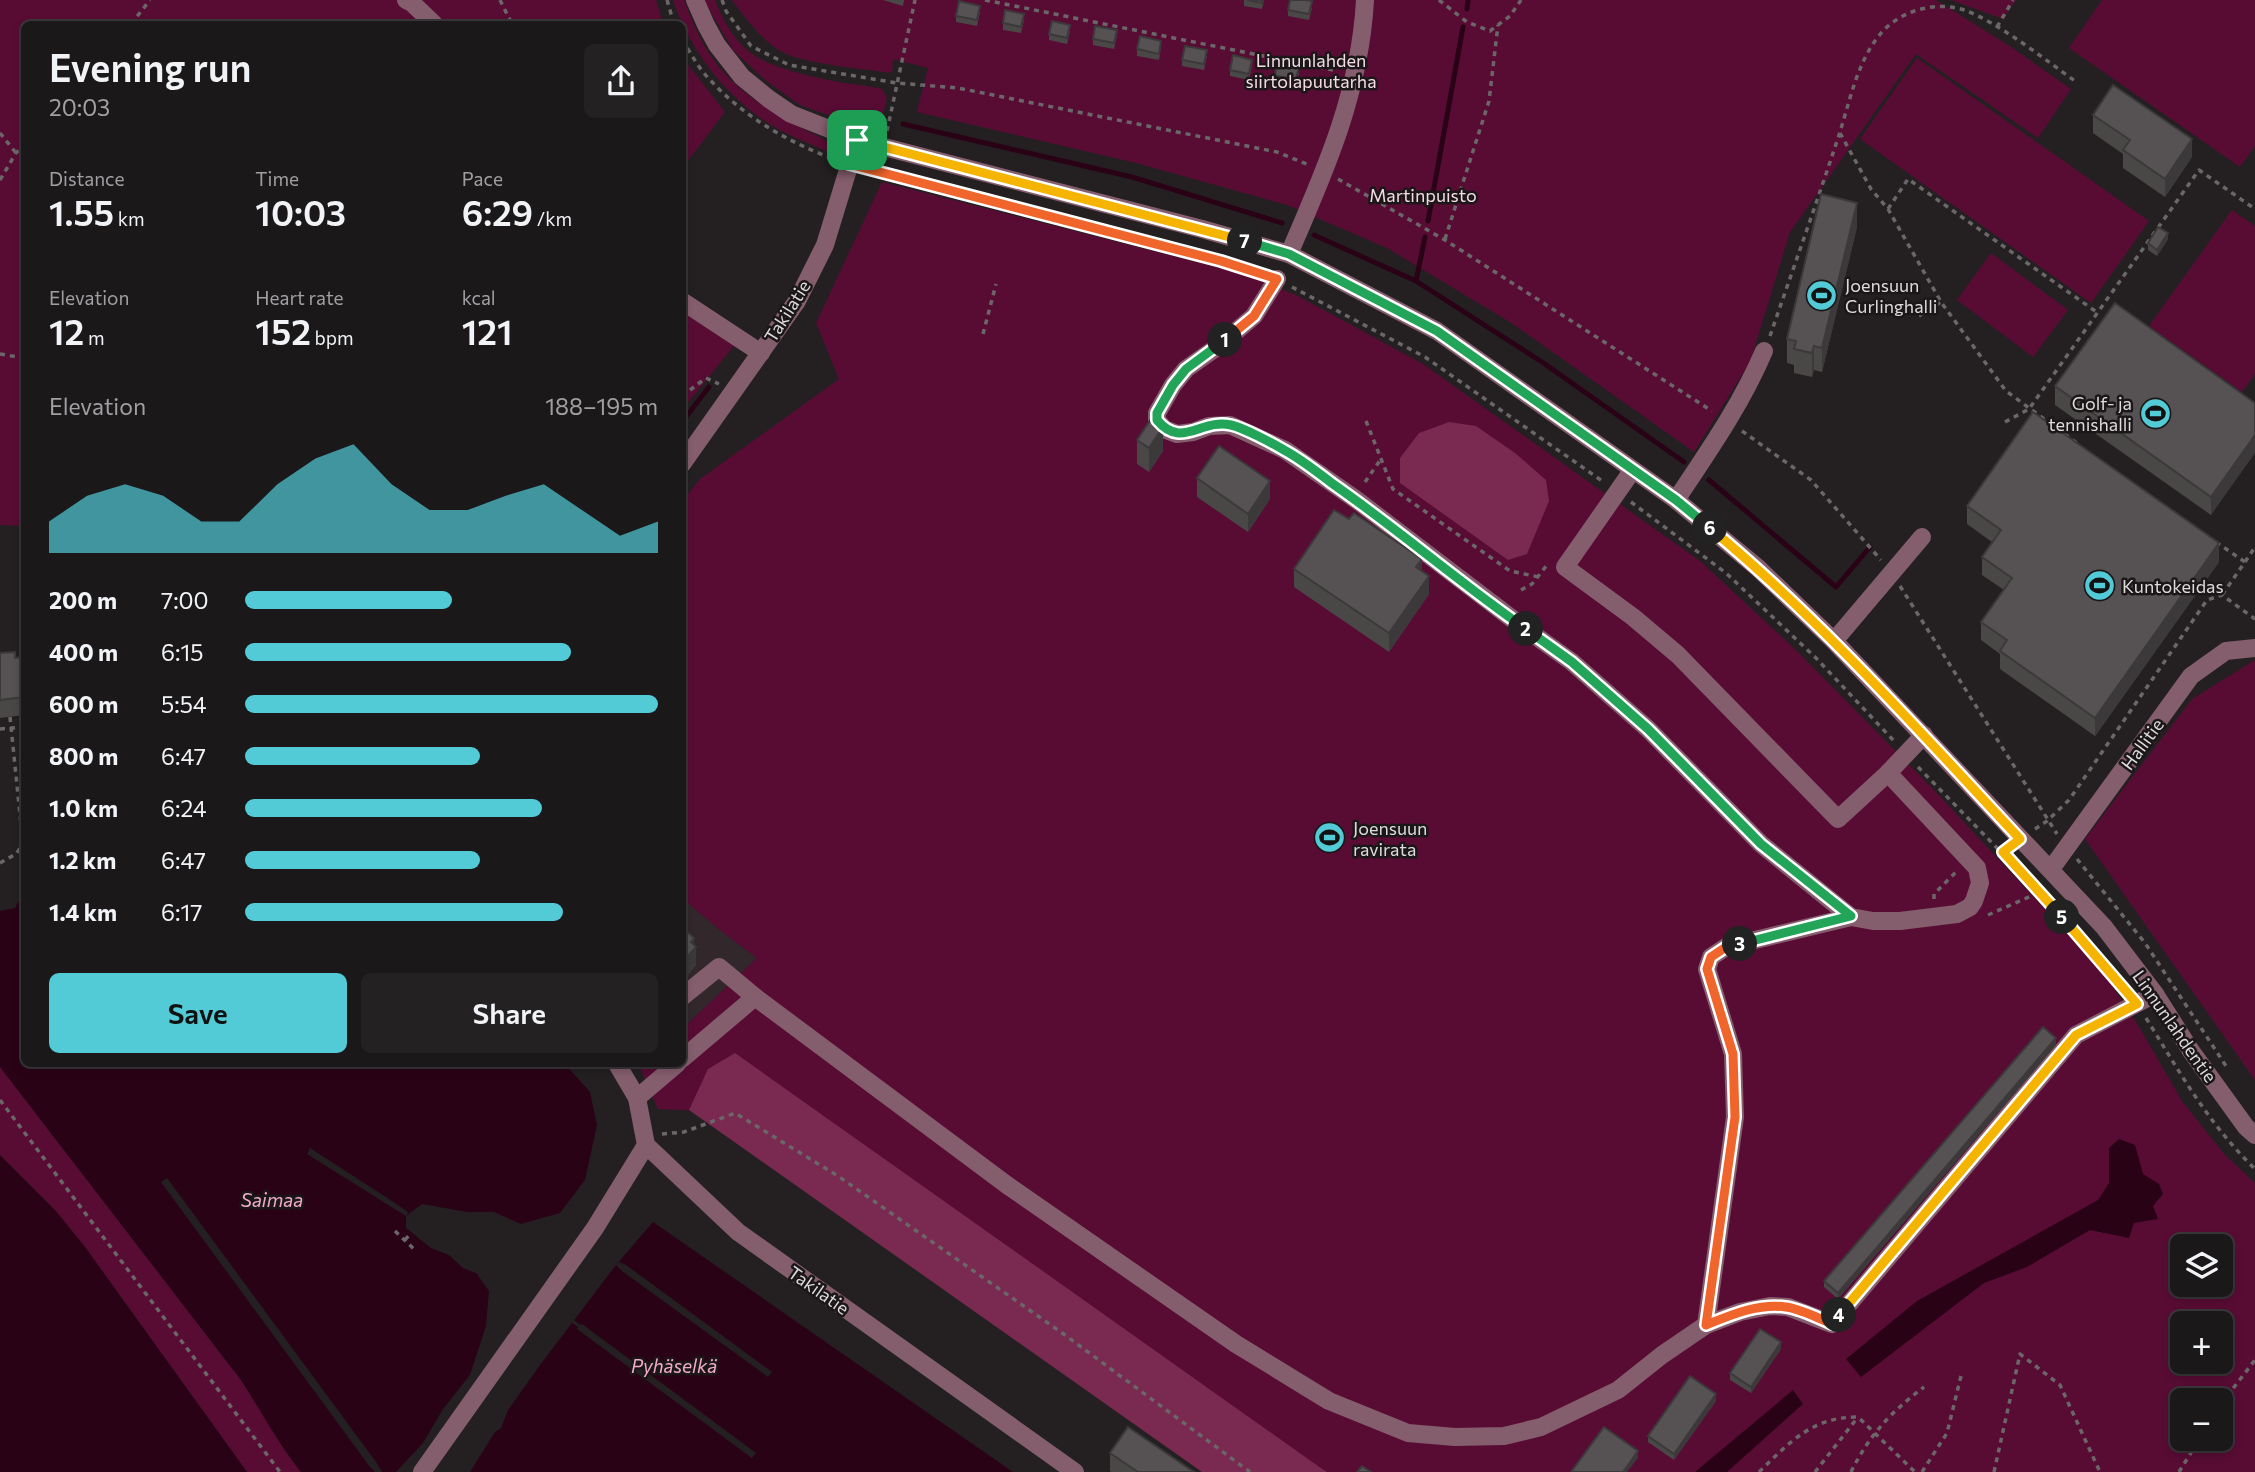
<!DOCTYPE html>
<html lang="en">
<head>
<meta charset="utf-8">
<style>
	body { margin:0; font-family:Commissioner,sans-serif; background:#242123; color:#f1f3f6; height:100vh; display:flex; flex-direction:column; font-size:26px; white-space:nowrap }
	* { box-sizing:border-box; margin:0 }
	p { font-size:23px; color:#a0a0a2 }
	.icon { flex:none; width:38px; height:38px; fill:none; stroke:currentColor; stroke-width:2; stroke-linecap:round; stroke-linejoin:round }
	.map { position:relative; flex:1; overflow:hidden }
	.panel { position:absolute; left:21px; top:21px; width:665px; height:1046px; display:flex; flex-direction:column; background:#1b181a; border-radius:10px; box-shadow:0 4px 10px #0003,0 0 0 2px #393739 }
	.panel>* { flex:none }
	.tools { position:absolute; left:2170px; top:1234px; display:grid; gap:14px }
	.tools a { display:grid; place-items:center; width:63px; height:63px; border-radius:10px; background:#1b181a; box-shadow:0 4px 10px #0003,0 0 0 2px #393739; font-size:35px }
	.pin { position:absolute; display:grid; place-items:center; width:60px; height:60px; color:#fff; margin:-30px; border-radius:14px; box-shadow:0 4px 10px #0006 }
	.km { position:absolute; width:35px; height:35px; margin:-18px; border-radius:50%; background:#222; color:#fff; font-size:19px; line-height:35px; text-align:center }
	.round { display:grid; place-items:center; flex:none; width:74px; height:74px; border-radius:10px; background:#242123 }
	.summary { display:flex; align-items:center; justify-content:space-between; height:119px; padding:0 28px }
	h1 { font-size:38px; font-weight:600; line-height:52px }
	.figures { display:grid; grid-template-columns:repeat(3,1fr); gap:10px; height:119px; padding:7px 28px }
	.figures div { display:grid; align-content:center }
	.figures b { font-size:35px; font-weight:600 }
	.figures small { font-size:19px; font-weight:400 }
	.figures p { font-size:19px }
	.chart { height:196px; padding:14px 28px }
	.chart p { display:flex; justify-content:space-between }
	.chart svg { width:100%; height:126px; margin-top:7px; fill:#52cbd7; opacity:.7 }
	.action { display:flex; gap:14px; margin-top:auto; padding:14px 28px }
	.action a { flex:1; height:80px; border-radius:10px; background:#52cbd7; color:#111; font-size:28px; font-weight:600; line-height:80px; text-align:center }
	.action a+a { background:#242123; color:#f1f3f6 }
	ul { padding:0 28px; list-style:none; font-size:23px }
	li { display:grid; grid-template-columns:112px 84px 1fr; align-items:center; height:52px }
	li i { height:18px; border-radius:9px; background:#52cbd7 }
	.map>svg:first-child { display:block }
</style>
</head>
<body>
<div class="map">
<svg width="2255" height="1472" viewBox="0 0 2255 1472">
	<rect width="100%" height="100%" fill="#242022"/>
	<polygon fill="#32282c" points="683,899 721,931 757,958 683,1028"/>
	<g fill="#580c34" fill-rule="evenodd">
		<polygon points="0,0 656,0 663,24 24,24 24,526 0,525"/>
		<path d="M673,0H684C692,21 700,41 713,59C741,99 791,123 833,144L835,155C814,145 791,137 771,125C725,96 689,49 673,0Z"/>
		<path d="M704,0H715C721,17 733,38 747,50C766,67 813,77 839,82C853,85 868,85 882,89L887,98L878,133L800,105L765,80L733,50Z"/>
		<path d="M732,0H1936L2011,47L2071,89L2038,138L1916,54L1790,232L1750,362L1694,452L1513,324L1387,248L1287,205L1136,163L917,112L928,68L893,59L892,73C864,69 802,64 780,51C760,38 746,19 732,0Z"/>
		<polygon points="1951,0 2016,0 2003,19"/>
		<polygon points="2102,0 2255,0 2255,146 2240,167 2069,48"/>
		<polygon points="682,57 725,112 683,167 682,167"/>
		<polygon points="1917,58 2149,221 2091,303 1860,139"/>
		<path d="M882,182L1248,275L1298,296L1423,364L1700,561L1797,651L1935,791L2100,968L2138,1025L2182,1101L2225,1155L2255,1183V1472H1326L703,1111L658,1109L640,1068L645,1064H682L683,1028L757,958L721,931L683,899V500L700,479L839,379L816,323ZM2182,1246H2221V1284H2182ZM2182,1323H2221V1362H2182ZM2182,1400H2221V1438H2182Z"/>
		<polygon points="2232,210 2255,226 2255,374 2242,392 2149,326"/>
		<polygon points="1991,253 2068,310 2033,357 1957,300"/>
		<polygon points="683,308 736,343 683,409"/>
		<polygon points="2255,660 2255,1080 2085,839 2192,699"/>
		<path d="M0,1067L241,1380C261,1411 278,1443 301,1472H247L85,1247L55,1210L0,1155Z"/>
	</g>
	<g fill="#7a2950">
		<polygon points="1449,422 1476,426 1515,453 1546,480 1549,501 1527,554 1508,560 1400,483 1400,458 1419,433"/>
		<polygon points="735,1053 1318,1466 1327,1472 1202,1472 689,1110 708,1069"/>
	</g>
	<g fill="#2a0216">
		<path d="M24,891V1064H565L590,1092L597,1125L585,1180L560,1213L521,1224L494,1212H467L422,1204L406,1216V1228L431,1248L449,1255L463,1268L476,1273L489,1291L486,1326L470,1375L443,1409L423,1443L396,1472H301C278,1443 261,1411 241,1380L0,1067V911L15,908Z"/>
		<polygon points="2119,1139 2135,1145 2143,1174 2159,1184 2163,1194 2153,1206 2158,1219 2134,1223 2129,1238 2090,1230 2027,1267 1984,1283 1861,1377 1846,1359 1917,1301 2098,1200 2109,1183 2109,1148"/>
		<polygon points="0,1155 55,1210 85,1247 247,1472 0,1472"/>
		<polygon points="653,1222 1013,1472 470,1472 495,1432 501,1428 508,1410 540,1365 616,1265"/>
		<polygon points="2202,1233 2209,1246 2182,1246 2182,1261 2174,1254 2184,1241"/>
		<polygon points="1793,1390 1803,1404 1727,1472 1695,1472"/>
	</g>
	<g fill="#242022">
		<polygon points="310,1148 398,1205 408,1212 406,1216 307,1154"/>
		<polygon points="167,1178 376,1462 382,1472 375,1472 370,1467 161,1182"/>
		<polygon points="619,1262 626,1265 772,1372 768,1377 622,1271 616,1265"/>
		<polygon points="574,1320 580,1325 582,1324 756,1453 752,1458 577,1329 578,1327 572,1323"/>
	</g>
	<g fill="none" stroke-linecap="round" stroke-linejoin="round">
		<g stroke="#2a0216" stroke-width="5">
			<polyline points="1467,9 1468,0"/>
			<polyline points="903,124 1132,177 1282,223"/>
			<polyline points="1428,221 1463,27"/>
			<polyline points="1314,235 1416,281 1425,237"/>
			<polyline points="1416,281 1542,362 1684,462"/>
			<polyline points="682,422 709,387"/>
			<polyline points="1709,480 1836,587 1870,547"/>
		</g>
		<g stroke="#6b6769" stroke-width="3.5" stroke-dasharray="5 5" stroke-linecap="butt">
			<polyline points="500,0 512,24"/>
			<polyline points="667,0 674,24"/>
			<polyline points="722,0 726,11 751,46 789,65 897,83 958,88 1277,152 1309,165"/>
			<polyline points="985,0 1338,71"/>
			<polyline points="1439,0 1467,22 1490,31 1510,16 1521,0"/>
			<polyline points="131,24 150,0"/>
			<polyline points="1997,27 2013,0"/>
			<path d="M682,40C689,50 695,62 703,72C739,114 782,139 833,159"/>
			<polyline points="887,131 915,0"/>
			<polyline points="0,133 16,153"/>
			<polyline points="1840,133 1871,189 1888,209 1941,302 2006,391 2078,444"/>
			<polyline points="867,169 1221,261 1262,274"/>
			<polyline points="1338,179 1445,240 1712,411"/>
			<polyline points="0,180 16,153 24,145"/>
			<polyline points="1888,209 1908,179 2098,313"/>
			<polyline points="1445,239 1489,101 1498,25"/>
			<polyline points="1292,287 1425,357 1605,483"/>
			<polyline points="1919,316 1941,302"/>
			<polyline points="983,334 996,284"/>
			<path d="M1770,336C1793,269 1817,202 1839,135C1849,104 1857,63 1878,37C1896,12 1934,0 1964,10C1998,22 2044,59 2075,81"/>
			<polyline points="0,354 24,358"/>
			<polyline points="682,396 706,378 719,384"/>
			<polyline points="1366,421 1393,489 1510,571 1539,577"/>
			<polyline points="2005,422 2029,409 2199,170 2255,209"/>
			<polyline points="1742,431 1811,480 1881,560"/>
			<polyline points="1365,482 1381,459"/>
			<polyline points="1631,502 1726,573 1816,658 1894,741"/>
			<polyline points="2216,542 2245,562 2222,595"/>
			<polyline points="2245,562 2255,547"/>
			<polyline points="1900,586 2057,834"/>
			<polyline points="1521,590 1532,584 1547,565"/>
			<polyline points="10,717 23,844"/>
			<polyline points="0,729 24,727"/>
			<polyline points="1918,767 2040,892 2125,990"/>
			<polyline points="2035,829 2047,821 2069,800 2207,600 2222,595 2255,619"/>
			<polyline points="2077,859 2145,943 2226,1066"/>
			<polyline points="0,863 16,854 23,844"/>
			<polyline points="1934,899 1934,894 1957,871"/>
			<polyline points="1988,915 2040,892"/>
			<path d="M2146,1018C2181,1074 2207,1122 2255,1169"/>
			<polyline points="0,1100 280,1472"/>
			<polyline points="662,1134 684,1132 735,1113 838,1176 1065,1335 1250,1472"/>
			<polyline points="395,1231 416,1251"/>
			<polyline points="405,1240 411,1233"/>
			<polyline points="2221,1404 2255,1360"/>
			<path d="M1759,1472C1790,1442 1812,1417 1858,1417L1915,1472"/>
			<polyline points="1815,1472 1858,1417"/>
			<path d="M1851,1472C1870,1434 1890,1413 1924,1387"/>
			<polyline points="1922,1472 1947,1433 1961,1376"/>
			<polyline points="1994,1472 2020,1354 2060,1385 2100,1472"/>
			<polyline points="2179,1472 2200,1438"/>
		</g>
		<g stroke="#855e6d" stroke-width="18">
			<polyline points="406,0 412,3 434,24"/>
			<polyline points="695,0 706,25 717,45 742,77 769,99 791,114 857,140 1202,229 1289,254 1437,331 1676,500 1758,568 1834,641 2104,927 2155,994 2191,1051 2246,1127 2255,1135"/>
			<path d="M1289,254C1325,171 1360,93 1365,0"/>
			<polyline points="1277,279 1254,316 1220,345 1186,369 1173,385 1157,413 1157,420 1164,429 1177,434 1193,432 1209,426 1230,425 1285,450 1358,501 1519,624 1572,662 1648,729 1761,844 1851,917 1873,921 1900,921 1957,914 1970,907 1974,901 1980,883 1977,868 1888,773 1924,735"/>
			<polyline points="682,301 761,353"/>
			<polyline points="682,464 797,301 825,245 857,140"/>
			<polyline points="1632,471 1565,567 1633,617 1678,655 1838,819 1888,773"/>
			<path d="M1676,500C1708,452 1741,405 1764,351"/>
			<polyline points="1834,641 1922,537"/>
			<polyline points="2051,869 2191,676 2226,651 2255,648"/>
			<polyline points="682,997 719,967 755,997 682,1059"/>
			<polyline points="755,997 1007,1185 1236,1344 1329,1401 1408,1433 1455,1437 1504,1436 1541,1427 1618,1390 1662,1355 1706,1325 1740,1312 1770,1306 1788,1307 1832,1324 2076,1035 2155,994"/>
			<polyline points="617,1064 637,1098 646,1145 738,1232 1075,1472"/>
			<polyline points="637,1098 677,1064"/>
			<polyline points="1706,1325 1735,1117 1733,1054 1707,969 1711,957 1726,947 1851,917"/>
			<polyline points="422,1472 595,1228 646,1145"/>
		</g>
	</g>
	<g fill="#4a4747">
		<polygon points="883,0 904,0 903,6"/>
		<polygon points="1244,0 1264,0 1262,9 1244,6"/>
		<polygon points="1312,8 1309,20 1288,16 1288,10"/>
		<polygon points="980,12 977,26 956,22 956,16"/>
		<polygon points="1024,20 1021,33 1003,30 1003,23"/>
		<polygon points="1070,31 1067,44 1049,40 1049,34"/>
		<polygon points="1117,36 1114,49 1093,45 1093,39"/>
		<polygon points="1161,47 1159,60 1137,56 1137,49"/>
		<polygon points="1207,56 1204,70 1182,66 1182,60"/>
		<polygon points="1252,66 1249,80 1230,76 1230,70"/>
		<polygon points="1299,73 1296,86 1275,82 1275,76"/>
		<polygon points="2093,115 2192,157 2165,197 2123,168 2123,154 2093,133"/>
		<polygon points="1857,227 1822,372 1814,370 1812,377 1794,373 1794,365 1787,363 1787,339"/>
		<polygon points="2168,239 2157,256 2148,250 2148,243"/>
		<polygon points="2055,386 2255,403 2211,515 2055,405"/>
		<polygon points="1137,440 1163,451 1149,472 1137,464"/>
		<polygon points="1197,478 1270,499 1248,532 1197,497"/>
		<polygon points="1967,506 2219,562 2095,736 2000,669 2000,654 1981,640 1981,622 2004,590 1982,575 1982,557 1992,542 1967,524"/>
		<polygon points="1294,569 1422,571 1429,594 1389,652 1294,587"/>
		<polygon points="0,653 15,658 24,657 24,715 0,718"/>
		<polygon points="682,927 694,944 696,965 686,977 682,974"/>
		<polygon points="2056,1045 1838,1299 1824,1287 1824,1281"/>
		<polygon points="1781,1349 1751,1393 1730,1380 1730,1373"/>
		<polygon points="1716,1401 1674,1460 1648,1442 1648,1436"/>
		<polygon points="1110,1453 1194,1472 1111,1472 1110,1471"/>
	</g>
	<g fill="#3c393a">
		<polygon points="2192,139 2192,157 2165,197 2165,179"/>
		<polygon points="1857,203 1857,227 1822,372 1822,348"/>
		<polygon points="2168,233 2168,239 2157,256 2157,250"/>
		<polygon points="1814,346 1814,370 1812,377 1812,353"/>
		<polygon points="1163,427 1163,451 1149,472 1149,448"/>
		<polygon points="2255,435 2255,453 2211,515 2211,497"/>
		<polygon points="1270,481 1270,499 1248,532 1248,514"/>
		<polygon points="2219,543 2219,562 2095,736 2095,718"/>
		<polygon points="1422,559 1422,578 1416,567"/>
		<polygon points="1429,576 1429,594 1389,652 1389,633"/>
		<polygon points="694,938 694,950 696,947 696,965 686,977 686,958 691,942"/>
		<polygon points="2056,1038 2056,1045 1838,1299 1838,1293"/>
		<polygon points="1781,1342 1781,1349 1751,1393 1751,1387"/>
		<polygon points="1716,1394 1716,1401 1674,1460 1674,1454"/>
		<polygon points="1638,1451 1638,1458 1627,1472 1623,1472"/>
	</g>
	<g fill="#565253" stroke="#3c393a" stroke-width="2">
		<polygon points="1247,0 1263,0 1262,3"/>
		<polygon points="1290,0 1305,0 1312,1 1309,14 1288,10"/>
		<polygon points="959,1 980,6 977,20 956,16"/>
		<polygon points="1005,10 1024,14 1021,27 1003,23"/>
		<polygon points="1052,21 1070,25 1067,38 1049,34"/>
		<polygon points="1095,26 1117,30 1114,43 1093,39"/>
		<polygon points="1140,36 1161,41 1159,54 1137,49"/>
		<polygon points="1185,46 1207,50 1204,64 1182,60"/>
		<polygon points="1233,55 1252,60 1249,74 1230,70"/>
		<polygon points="1277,62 1299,67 1296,79 1275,76"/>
		<polygon points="2113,85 2192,139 2165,179 2123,150 2130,140 2093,115"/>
		<polygon points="1821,194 1857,203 1822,348 1814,346 1812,353 1794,349 1796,341 1787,339"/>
		<polygon points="2158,227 2168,233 2157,250 2148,243"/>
		<polygon points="2115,303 2255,403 2255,435 2211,497 2055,386"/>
		<polygon points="2033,412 2219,543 2095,718 2000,651 2007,640 1981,622 2012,578 1982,557 2001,530 1967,506"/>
		<polygon points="1151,419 1163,427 1149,448 1137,440"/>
		<polygon points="1219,446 1270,481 1248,514 1197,478"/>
		<polygon points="1334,510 1349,519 1354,513 1422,559 1416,567 1429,576 1389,633 1294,569"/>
		<polygon points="15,652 15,658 24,657 24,697 0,700 0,653"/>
		<polygon points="682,927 694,938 691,942 696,947 686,958 682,955"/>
		<polygon points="2043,1027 2056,1038 1838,1293 1824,1281"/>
		<polygon points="1760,1329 1781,1342 1751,1387 1730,1373"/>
		<polygon points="1690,1376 1716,1394 1674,1454 1648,1436"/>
		<polygon points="1128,1427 1194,1472 1138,1472 1110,1453"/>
		<polygon points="1604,1427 1638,1451 1623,1472 1571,1472"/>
		<polygon points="1362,1466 1371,1472 1357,1472"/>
	</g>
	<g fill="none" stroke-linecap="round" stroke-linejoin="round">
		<defs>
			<polyline id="split-1" points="857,140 849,164 1221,261 1277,279 1254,316 1225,340"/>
			<path id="split-2" d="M1225,340L1186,369L1173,385L1157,413V420C1182,450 1201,418 1231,425C1244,428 1272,443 1284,450C1301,459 1317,472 1333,484C1399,530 1460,583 1526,629"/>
			<polyline id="split-3" points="1526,629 1572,662 1648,729 1761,844 1851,916 1740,944"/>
			<path id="split-4" d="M1740,944L1726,947L1711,957L1707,969L1733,1054L1735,1117L1706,1325C1731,1315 1758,1303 1786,1307C1801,1309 1818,1318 1832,1324L1839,1315"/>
			<polyline id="split-5" points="1839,1315 2076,1035 2137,1004 2062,917"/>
			<path id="split-6" d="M1710,528C1823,622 1920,732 2020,839L2003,852L2062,917"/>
			<polyline id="split-7" points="1245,241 1289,254 1437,331 1676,500 1710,528"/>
			<polyline id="split-8" points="857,140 1245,241"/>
		</defs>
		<use href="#split-1" stroke="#fff" stroke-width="14"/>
		<use href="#split-2" stroke="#fff" stroke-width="14"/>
		<use href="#split-3" stroke="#fff" stroke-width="14"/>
		<use href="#split-4" stroke="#fff" stroke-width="14"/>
		<use href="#split-5" stroke="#fff" stroke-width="14"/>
		<use href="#split-6" stroke="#fff" stroke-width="14"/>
		<use href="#split-7" stroke="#fff" stroke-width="14"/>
		<use href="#split-8" stroke="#fff" stroke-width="14"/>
		<use href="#split-1" stroke="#f0652b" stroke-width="9"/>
		<use href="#split-2" stroke="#22a559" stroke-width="9"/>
		<use href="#split-3" stroke="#22a559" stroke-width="9"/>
		<use href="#split-4" stroke="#f0652b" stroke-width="9"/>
		<use href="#split-5" stroke="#f5b400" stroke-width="9"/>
		<use href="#split-6" stroke="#f5b400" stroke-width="9"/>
		<use href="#split-7" stroke="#22a559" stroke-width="9"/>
		<use href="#split-8" stroke="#f5b400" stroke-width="9"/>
	</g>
	<defs>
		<symbol id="stadium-disc" viewBox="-11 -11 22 22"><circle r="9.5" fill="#52cbd7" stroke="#1b1718"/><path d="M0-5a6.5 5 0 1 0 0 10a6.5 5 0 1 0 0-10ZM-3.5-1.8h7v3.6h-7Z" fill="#111"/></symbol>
	</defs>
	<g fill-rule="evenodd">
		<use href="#stadium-disc" x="1804" y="278" width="35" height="35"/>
		<use href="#stadium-disc" x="2138" y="396" width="35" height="35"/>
		<use href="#stadium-disc" x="2082" y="568" width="35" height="35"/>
		<use href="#stadium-disc" x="1312" y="820" width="35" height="35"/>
	</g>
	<g text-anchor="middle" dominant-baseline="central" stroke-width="5" stroke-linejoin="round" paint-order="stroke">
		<g font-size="18" fill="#f4dbe4" stroke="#1b1718">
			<text x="1311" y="60">Linnunlahden<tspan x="1311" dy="21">siirtolapuutarha</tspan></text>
			<text x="1423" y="195">Martinpuisto</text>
		</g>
		<g font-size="18" fill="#dedbdc" stroke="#1b1718" text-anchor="start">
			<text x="1845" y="285">Joensuun<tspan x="1845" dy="21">Curlinghalli</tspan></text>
			<text x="2132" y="403" text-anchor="end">Golf- ja<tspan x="2132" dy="21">tennishalli</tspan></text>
			<text x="2122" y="586">Kuntokeidas</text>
			<text x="1353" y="828">Joensuun<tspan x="1353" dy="21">ravirata</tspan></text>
		</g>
		<g font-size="18" fill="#dedbdc" stroke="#1b1718">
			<text transform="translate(787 311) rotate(-58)">Takilatie</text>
			<text transform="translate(2142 744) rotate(-54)">Hallitie</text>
			<text transform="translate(2175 1026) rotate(55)">Linnunlahdentie</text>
			<text transform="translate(819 1290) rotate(35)">Takilatie</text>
		</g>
		<g font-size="19" font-style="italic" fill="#f2abc7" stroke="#1b1718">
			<text x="272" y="1199">Saimaa</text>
			<text x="674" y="1365">Pyhäselkä</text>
		</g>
	</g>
</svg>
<div class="tools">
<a><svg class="icon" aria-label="layers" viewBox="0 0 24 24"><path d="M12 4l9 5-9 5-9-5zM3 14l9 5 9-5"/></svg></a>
<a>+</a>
<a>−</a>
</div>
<div class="pin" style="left:857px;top:140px;background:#1e9e55"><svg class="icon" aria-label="arrive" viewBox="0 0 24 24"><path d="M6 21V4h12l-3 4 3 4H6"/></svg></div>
<b class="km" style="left:1225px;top:340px">1</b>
<b class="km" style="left:1526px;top:629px">2</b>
<b class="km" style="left:1740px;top:944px">3</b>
<b class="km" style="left:1839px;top:1315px">4</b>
<b class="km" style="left:2062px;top:917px">5</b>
<b class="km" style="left:1710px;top:528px">6</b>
<b class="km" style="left:1245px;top:241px">7</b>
<section class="panel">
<div class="summary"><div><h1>Evening run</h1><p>20:03</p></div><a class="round"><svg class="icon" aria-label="share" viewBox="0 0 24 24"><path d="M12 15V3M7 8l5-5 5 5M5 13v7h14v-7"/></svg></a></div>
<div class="figures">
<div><p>Distance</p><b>1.55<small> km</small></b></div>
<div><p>Time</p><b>10:03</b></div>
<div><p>Pace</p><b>6:29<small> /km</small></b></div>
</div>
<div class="figures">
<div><p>Elevation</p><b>12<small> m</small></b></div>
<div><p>Heart rate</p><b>152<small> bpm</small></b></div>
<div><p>kcal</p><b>121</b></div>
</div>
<div class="chart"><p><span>Elevation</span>188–195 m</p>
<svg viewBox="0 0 160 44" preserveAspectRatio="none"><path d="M0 44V33L10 24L20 20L30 24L40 33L50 33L60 20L70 11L80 6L90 20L100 29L110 29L120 24L130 20L140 29L150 38L160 33V44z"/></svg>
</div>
<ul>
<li><b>200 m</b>7:00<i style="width:50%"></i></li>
<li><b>400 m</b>6:15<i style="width:79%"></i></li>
<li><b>600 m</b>5:54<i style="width:100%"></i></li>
<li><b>800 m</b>6:47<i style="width:57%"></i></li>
<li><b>1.0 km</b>6:24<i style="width:72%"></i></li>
<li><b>1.2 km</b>6:47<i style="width:57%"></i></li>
<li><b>1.4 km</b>6:17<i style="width:77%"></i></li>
</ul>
<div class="action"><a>Save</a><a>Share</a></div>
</section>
</div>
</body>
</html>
